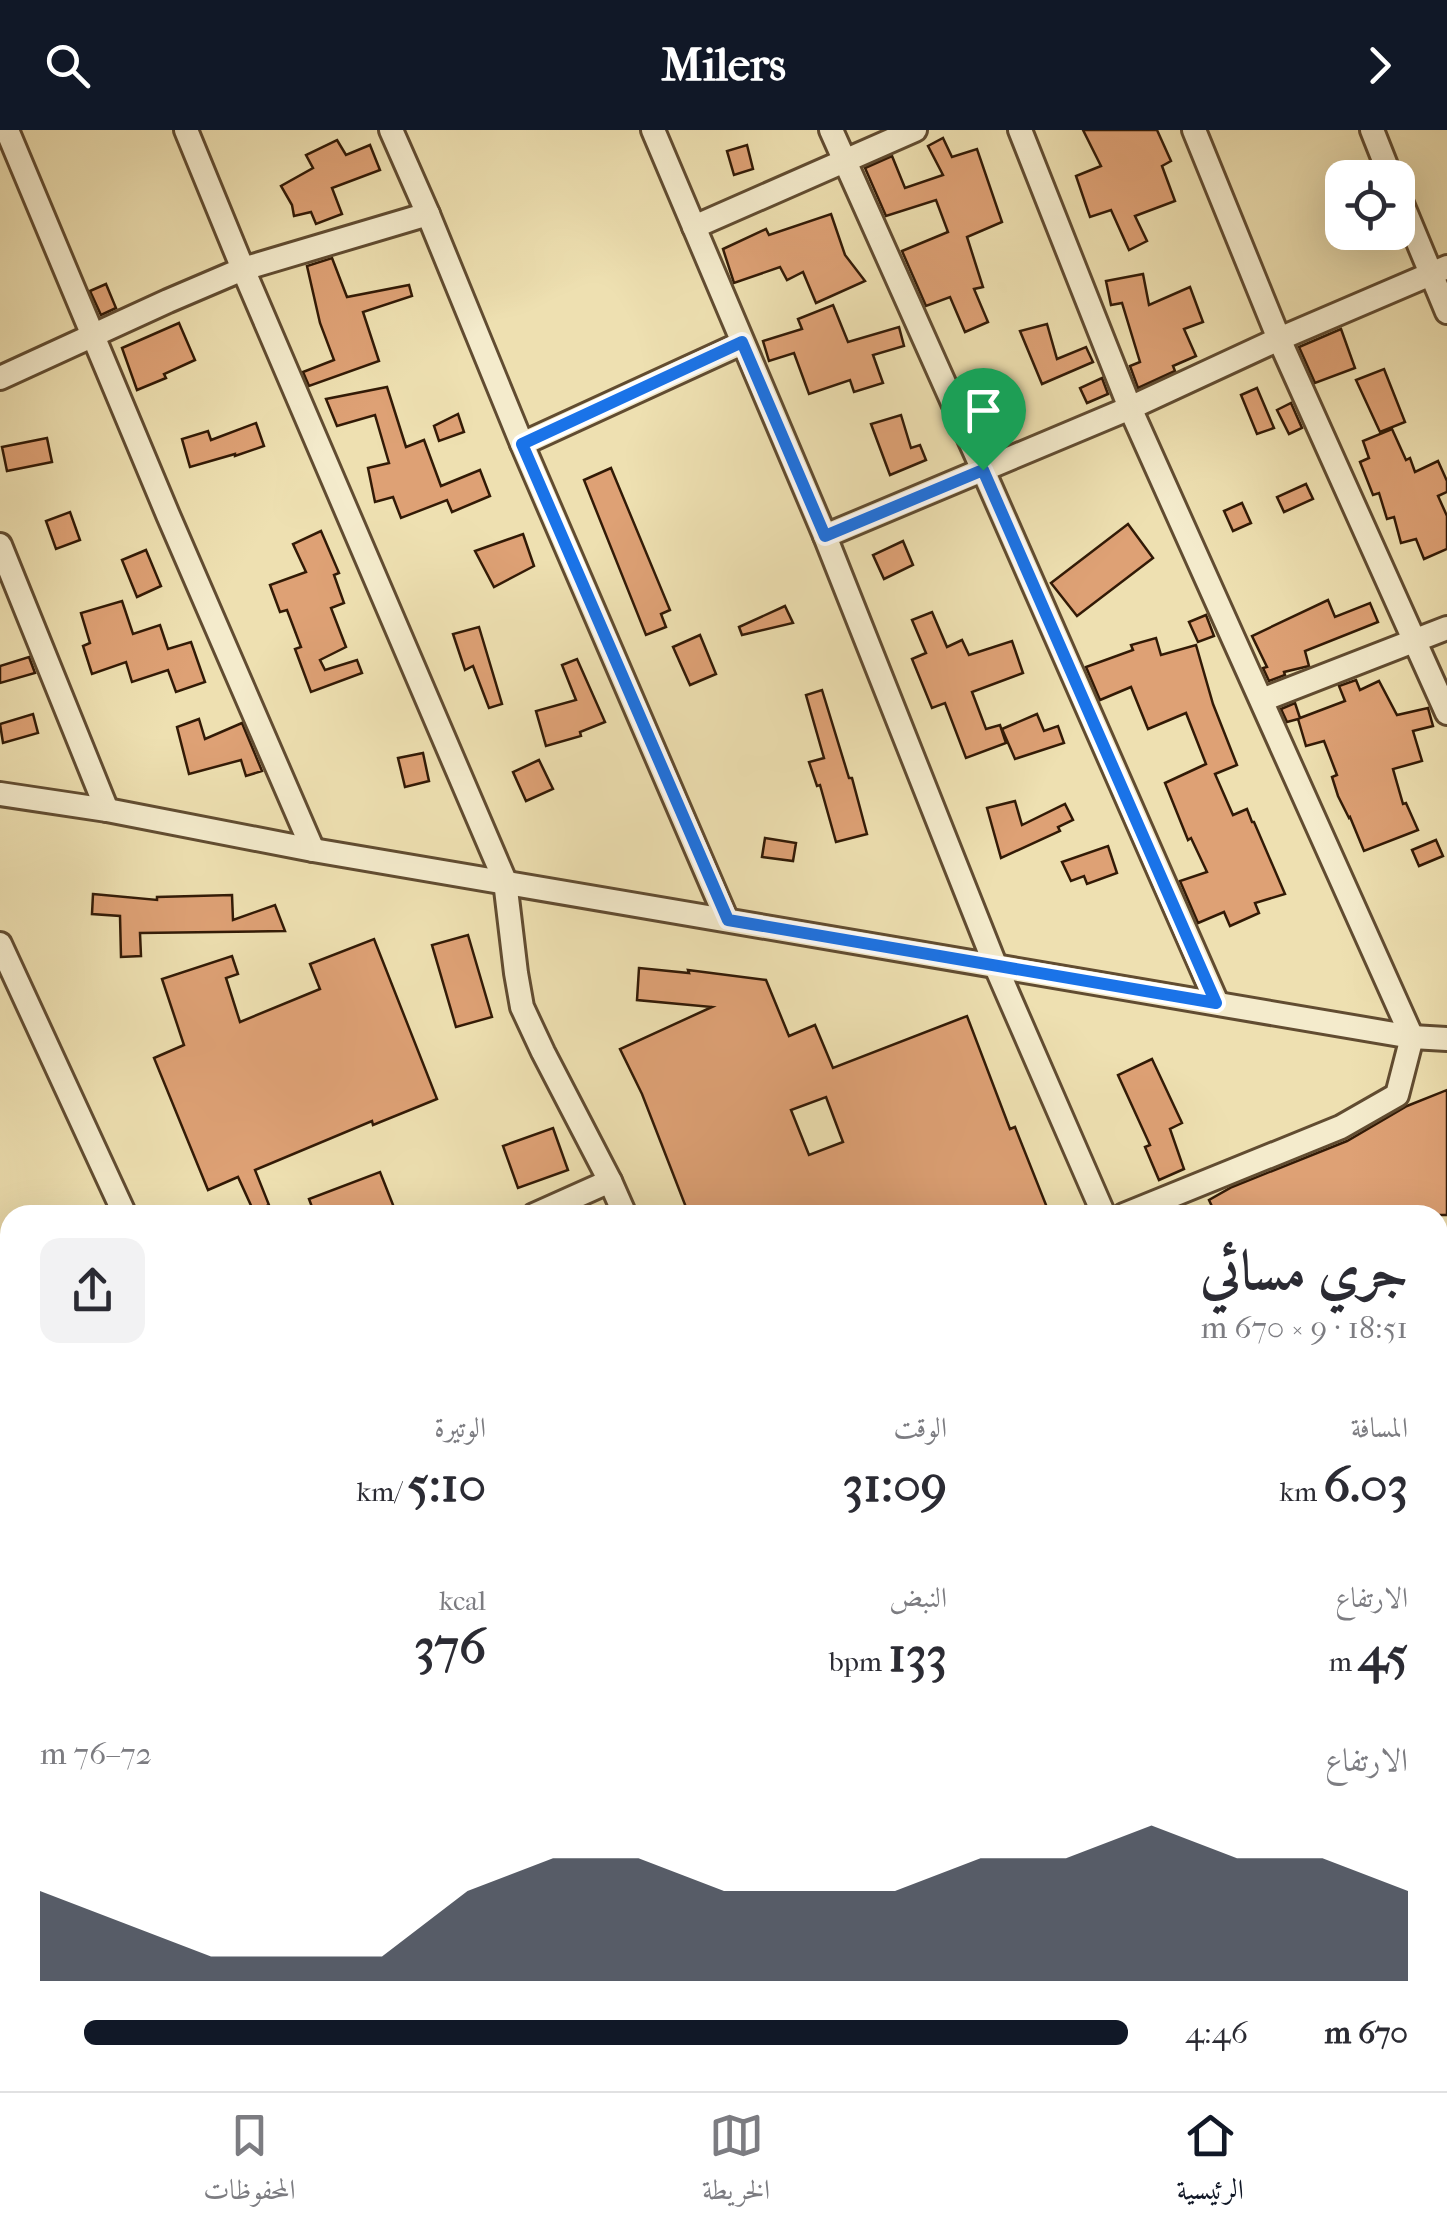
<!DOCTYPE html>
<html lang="ar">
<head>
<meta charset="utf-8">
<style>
	body { margin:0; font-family:"IM FELL French Canon",Amiri,serif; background:#f2f2f3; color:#2b2b33; direction:rtl; height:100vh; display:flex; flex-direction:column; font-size:38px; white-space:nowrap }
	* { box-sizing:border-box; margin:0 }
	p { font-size:32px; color:#7c7c81 }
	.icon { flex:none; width:55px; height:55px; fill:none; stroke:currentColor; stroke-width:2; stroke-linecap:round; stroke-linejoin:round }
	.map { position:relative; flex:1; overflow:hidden; direction:ltr }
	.details { position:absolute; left:0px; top:1075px; width:1448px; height:888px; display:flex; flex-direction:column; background:#fff; border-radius:30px 30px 0 0; box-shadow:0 10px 40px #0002; direction:rtl }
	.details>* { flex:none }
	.controls { position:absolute; left:1325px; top:30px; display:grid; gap:20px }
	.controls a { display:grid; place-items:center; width:90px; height:90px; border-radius:20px; background:#fff; box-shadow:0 10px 40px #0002; font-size:50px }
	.pin { position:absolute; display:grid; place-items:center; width:85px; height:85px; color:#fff; margin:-102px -42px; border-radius:50% 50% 50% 0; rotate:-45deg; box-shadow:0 0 10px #0007 }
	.pin .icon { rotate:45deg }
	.round { display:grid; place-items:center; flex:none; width:105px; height:105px; border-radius:20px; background:#f2f2f3 }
	.headline { display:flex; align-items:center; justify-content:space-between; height:170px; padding:0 40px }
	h1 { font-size:55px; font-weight:700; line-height:75px }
	.figures { display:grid; grid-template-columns:repeat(3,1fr); gap:15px; height:170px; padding:10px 40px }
	.figures div { display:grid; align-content:center }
	.figures b { font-size:50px; font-weight:700 }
	.figures small { font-size:28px; font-weight:400 }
	.figures p { font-size:28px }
	.chart { height:280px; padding:20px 40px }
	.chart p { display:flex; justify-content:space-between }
	.chart svg { width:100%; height:180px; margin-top:10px; fill:#111827; opacity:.7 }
	ul { padding:0 40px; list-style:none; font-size:32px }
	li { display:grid; grid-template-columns:160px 120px 1fr; align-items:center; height:75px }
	li i { height:25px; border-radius:12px; background:#111827 }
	header { display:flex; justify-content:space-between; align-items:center; height:130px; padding:0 40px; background:#111827; color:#fff; font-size:45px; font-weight:700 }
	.menu { display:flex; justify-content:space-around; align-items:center; height:140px; border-top:2px solid #e1e1e2; background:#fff; font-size:28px; color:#7c7c81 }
	.menu a { display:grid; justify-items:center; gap:5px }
	.menu .current { color:#111827 }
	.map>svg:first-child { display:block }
</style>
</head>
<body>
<header><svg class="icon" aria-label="forward" viewBox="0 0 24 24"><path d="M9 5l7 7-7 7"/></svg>Milers<svg class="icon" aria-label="search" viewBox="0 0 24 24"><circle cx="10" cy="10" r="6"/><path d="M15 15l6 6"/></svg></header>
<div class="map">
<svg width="1447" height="1961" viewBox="0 0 1447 1961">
	<rect width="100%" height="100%" fill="#eee0b1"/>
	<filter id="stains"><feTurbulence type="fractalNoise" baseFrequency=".002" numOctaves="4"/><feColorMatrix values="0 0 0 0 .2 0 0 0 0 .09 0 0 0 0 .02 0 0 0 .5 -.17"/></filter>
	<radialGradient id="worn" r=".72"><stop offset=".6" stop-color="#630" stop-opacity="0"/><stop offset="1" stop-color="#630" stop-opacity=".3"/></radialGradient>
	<g fill="#dea175" stroke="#321a06" stroke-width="2.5" fill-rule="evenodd">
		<polygon points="1083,0 1157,0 1171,31 1162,36 1175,71 1135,86 1147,111 1129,120 1111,80 1090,87 1076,46 1101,36"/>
		<polygon points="943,8 952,27 977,19 1002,92 967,107 983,157 974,159 988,192 965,202 950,167 926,176 902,121 948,102 936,70 886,86 865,38 892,26 905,58 943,45 928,16"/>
		<polygon points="337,10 346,25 370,15 380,40 332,58 342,84 316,94 311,82 294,86 292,75 281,56 313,38 306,25"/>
		<polygon points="747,15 753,39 734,45 727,21"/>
		<polygon points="831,84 845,125 865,151 816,173 803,142 787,150 780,137 734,153 723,119 766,99 769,105"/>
		<polygon points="332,128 347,167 409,155 412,166 363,182 379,231 309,256 303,242 334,230 320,193 307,136"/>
		<polygon points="1143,144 1149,175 1190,157 1203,192 1184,199 1196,226 1173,236 1175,241 1138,258 1130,236 1140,232 1122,173 1111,175 1106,151"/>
		<polygon points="106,154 116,178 101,185 90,161"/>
		<polygon points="833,175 848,212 899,197 904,216 873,225 883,253 854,262 850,250 809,264 794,223 769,231 763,211 802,199 798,189"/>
		<polygon points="179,193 195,230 164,244 166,248 137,260 122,218"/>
		<polygon points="1047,194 1057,229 1086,217 1093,232 1042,254 1020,201"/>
		<polygon points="1341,199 1355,238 1315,253 1299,217"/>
		<polygon points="1384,239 1405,292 1380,302 1356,250"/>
		<polygon points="1102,248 1108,264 1087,273 1080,258"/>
		<polygon points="387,257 406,317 424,310 441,356 480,340 490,366 452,382 447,370 401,388 393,367 375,372 368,338 389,333 375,285 337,296 326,269"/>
		<polygon points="1257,258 1274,298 1257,304 1241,265"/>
		<polygon points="1291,273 1302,298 1289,304 1277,280"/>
		<polygon points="458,284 464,302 439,311 434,296"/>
		<polygon points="901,285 911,318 920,315 926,330 890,345 871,294"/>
		<polygon points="256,293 264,316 235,326 235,324 190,337 182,309 208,301 211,310"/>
		<polygon points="1392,299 1406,330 1410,328 1415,342 1438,331 1447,351 1447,362 1438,366 1447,386 1447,419 1424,429 1416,409 1401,413 1394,387 1387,389 1379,363 1373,365 1360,332 1369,328 1363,311"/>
		<polygon points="47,308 52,332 7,341 2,317"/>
		<polygon points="611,338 670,480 661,484 666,497 646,505 584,350"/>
		<polygon points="1306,354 1313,369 1284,382 1277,367"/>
		<polygon points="1242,373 1251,393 1233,401 1224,381"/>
		<polygon points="70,382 80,410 56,419 46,391"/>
		<polygon points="1128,394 1153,428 1077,486 1051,453"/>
		<polygon points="321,401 339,443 334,445 344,473 331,478 346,517 320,530 325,540 357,530 362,543 311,562 295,519 301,517 287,480 280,482 270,455 306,442 293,414"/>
		<polygon points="523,404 534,436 494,457 475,421"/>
		<polygon points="903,411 913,435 884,449 873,425"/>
		<polygon points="146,420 161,456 137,467 122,430"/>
		<polygon points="1328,470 1335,487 1370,473 1378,492 1305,521 1309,536 1284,542 1285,545 1269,551 1263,538 1267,537 1252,506"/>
		<polygon points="122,471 133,504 160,495 168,519 191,512 205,552 176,562 168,540 132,552 126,532 92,544 83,516 90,513 81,483"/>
		<polygon points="785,476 793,493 742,505 739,497"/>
		<polygon points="932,482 947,517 962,510 969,525 1012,511 1023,543 972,562 986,599 1000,595 1006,613 966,628 945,573 932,578 912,529 926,523 912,490"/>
		<polygon points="1206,485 1214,506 1198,512 1189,492"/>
		<polygon points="479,497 502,574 489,578 473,536 465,540 453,504"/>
		<polygon points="700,505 716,544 690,555 673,517"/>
		<polygon points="1156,508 1161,525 1196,515 1213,574 1237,635 1215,644 1233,685 1247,679 1252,692 1254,692 1285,764 1255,773 1259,783 1230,796 1224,782 1198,793 1180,751 1207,742 1191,708 1188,710 1165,653 1206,634 1186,583 1148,599 1131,557 1100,570 1086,537 1133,520 1131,515"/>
		<polygon points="29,527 35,543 0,553 0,536"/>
		<polygon points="577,529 605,592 580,602 581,606 546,616 536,581 576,570 562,535"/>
		<polygon points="1356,550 1360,560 1379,551 1397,585 1428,578 1433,596 1413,601 1422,631 1393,639 1403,674 1406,673 1418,700 1364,721 1350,687 1349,688 1338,666 1332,647 1337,645 1324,611 1306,616 1298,589 1287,592 1281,579 1295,573 1300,588 1345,571 1339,556"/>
		<polygon points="822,560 849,648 852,648 867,704 836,712 820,655 817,656 809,632 824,628 806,565"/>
		<polygon points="33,584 38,603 3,613 0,594"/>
		<polygon points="1037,584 1044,601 1058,596 1064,613 1015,629 1002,599"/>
		<polygon points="199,589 205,609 242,593 262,641 246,646 241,630 189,644 177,597"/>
		<polygon points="423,623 429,651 405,657 398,628"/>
		<polygon points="539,630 553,659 526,671 513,642"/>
		<polygon points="1015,671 1022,695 1065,674 1073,690 1058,697 1060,701 1001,728 987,678"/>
		<polygon points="765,708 796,713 793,731 762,727"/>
		<polygon points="1436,710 1443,726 1419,736 1412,720"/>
		<polygon points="1108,716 1117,743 1087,754 1084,746 1071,751 1062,732"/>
		<polygon points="93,764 157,770 157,767 232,765 233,790 275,775 285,801 140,803 141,826 121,827 120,786 92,784"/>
		<polygon points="468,805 492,887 456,897 432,815"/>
		<polygon points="374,809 437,969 373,995 372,991 255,1040 269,1075 254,1082 238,1047 208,1060 154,928 184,915 162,849 232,826 238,844 226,848 240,892 320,859 310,834"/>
		<path d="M639,838L689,843L688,840L766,850L789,906L815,895L833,938L967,886L1010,999L1015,997L1050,1085H689L642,964L620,919L712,877L637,870ZM826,967L843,1012L809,1025L791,980Z"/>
		<polygon points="1152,929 1182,993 1170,999 1184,1039 1159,1050 1145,1017 1150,1015 1118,945"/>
		<polygon points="1447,960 1447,1085 1216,1085 1209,1070 1232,1057 1347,1011 1407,976"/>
		<polygon points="553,998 568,1040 518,1058 503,1016"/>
		<polygon points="380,1042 397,1085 315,1085 309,1069"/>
	</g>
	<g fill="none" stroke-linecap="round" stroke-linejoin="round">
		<defs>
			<g id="lane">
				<polyline points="0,1399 10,1395"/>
				<polyline points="0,1500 10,1496"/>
				<polyline points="0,1737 10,1733"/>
			</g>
			<g id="street">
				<polyline points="7,0 168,385 313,720"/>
				<polyline points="186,0 243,139 505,751 516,843 522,877 543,922 610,1051 625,1085"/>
				<polyline points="391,0 428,84 522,314 727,790"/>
				<polyline points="653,0 825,406 996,837 1104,1085"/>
				<polyline points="831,0 983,340 1217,873"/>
				<polyline points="1020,0 1130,278 1412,907 1397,965 1341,997 1124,1085"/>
				<polyline points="1194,0 1279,209 1447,583"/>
				<polyline points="1372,0 1391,48"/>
				<polyline points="1398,64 1447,182"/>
				<polyline points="694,97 915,0"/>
				<polyline points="0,248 168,171 243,139 428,84"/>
				<polyline points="522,314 742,213"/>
				<polyline points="825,406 1130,278 1279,209 1447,137"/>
				<polyline points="0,415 107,680"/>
				<polyline points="1262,570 1447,498"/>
				<polyline points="0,664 107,680 313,720 1412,907 1447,909"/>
				<polyline points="0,814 125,1085"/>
				<polyline points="534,1085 610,1051"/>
				<polyline points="0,1292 10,1287"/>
				<polyline points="1438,1696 1447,1692"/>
				<polyline points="0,1841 10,1837"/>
				<polyline points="1438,1847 1447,1869"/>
				<polyline points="0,1914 10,1936"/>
				<polyline points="17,1952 21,1961"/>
				<polyline points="503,1952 506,1961"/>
				<polyline points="1015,1952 1019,1961"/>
				<polyline points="824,1961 842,1952"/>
			</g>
		</defs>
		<use href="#lane" stroke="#614c31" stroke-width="16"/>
		<use href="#street" stroke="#614c31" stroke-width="28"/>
		<use href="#lane" stroke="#f4ebcc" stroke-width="11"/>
		<use href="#street" stroke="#f4ebcc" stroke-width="22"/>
	</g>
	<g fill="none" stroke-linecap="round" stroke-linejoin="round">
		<defs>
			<polygon id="route" points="742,212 825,406 983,340 1216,873 728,790 522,314"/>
		</defs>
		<use href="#route" stroke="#fff" stroke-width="20"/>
		<use href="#route" stroke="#1a73e8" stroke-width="12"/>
	</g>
	<rect width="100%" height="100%" filter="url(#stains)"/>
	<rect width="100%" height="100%" fill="url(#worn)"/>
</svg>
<div class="controls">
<a><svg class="icon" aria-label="locate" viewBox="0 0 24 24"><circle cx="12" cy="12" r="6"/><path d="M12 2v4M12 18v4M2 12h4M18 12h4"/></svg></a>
</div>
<div class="pin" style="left:983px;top:340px;background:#1e9e55"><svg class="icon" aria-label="arrive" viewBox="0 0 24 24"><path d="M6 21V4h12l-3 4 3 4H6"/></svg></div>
<section class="details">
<div class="headline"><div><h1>جري مسائي</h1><p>18:51 · 9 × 670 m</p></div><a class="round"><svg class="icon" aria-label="share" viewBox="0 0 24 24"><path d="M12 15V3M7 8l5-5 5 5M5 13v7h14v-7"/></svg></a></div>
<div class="figures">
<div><p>المسافة</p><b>6.03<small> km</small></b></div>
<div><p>الوقت</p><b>31:09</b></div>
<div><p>الوتيرة</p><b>5:10<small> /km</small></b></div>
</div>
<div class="figures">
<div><p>الارتفاع</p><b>45<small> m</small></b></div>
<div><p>النبض</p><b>133<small> bpm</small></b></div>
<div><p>kcal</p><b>376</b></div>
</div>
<div class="chart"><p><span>الارتفاع</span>72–76 m</p>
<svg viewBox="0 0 160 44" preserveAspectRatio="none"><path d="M0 44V22L10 30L20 38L30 38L40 38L50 22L60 14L70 14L80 22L90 22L100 22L110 14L120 14L130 6L140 14L150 14L160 22V44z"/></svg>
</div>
<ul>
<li><b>670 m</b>4:46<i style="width:96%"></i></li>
</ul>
</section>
</div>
<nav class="menu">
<a class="current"><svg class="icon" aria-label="home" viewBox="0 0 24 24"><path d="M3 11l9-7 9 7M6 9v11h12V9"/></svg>الرئيسية</a>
<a><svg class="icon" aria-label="map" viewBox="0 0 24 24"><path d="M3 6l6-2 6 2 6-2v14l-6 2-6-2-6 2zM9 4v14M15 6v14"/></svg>الخريطة</a>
<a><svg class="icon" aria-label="saved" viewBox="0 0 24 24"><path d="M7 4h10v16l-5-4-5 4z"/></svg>المحفوظات</a>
</nav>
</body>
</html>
